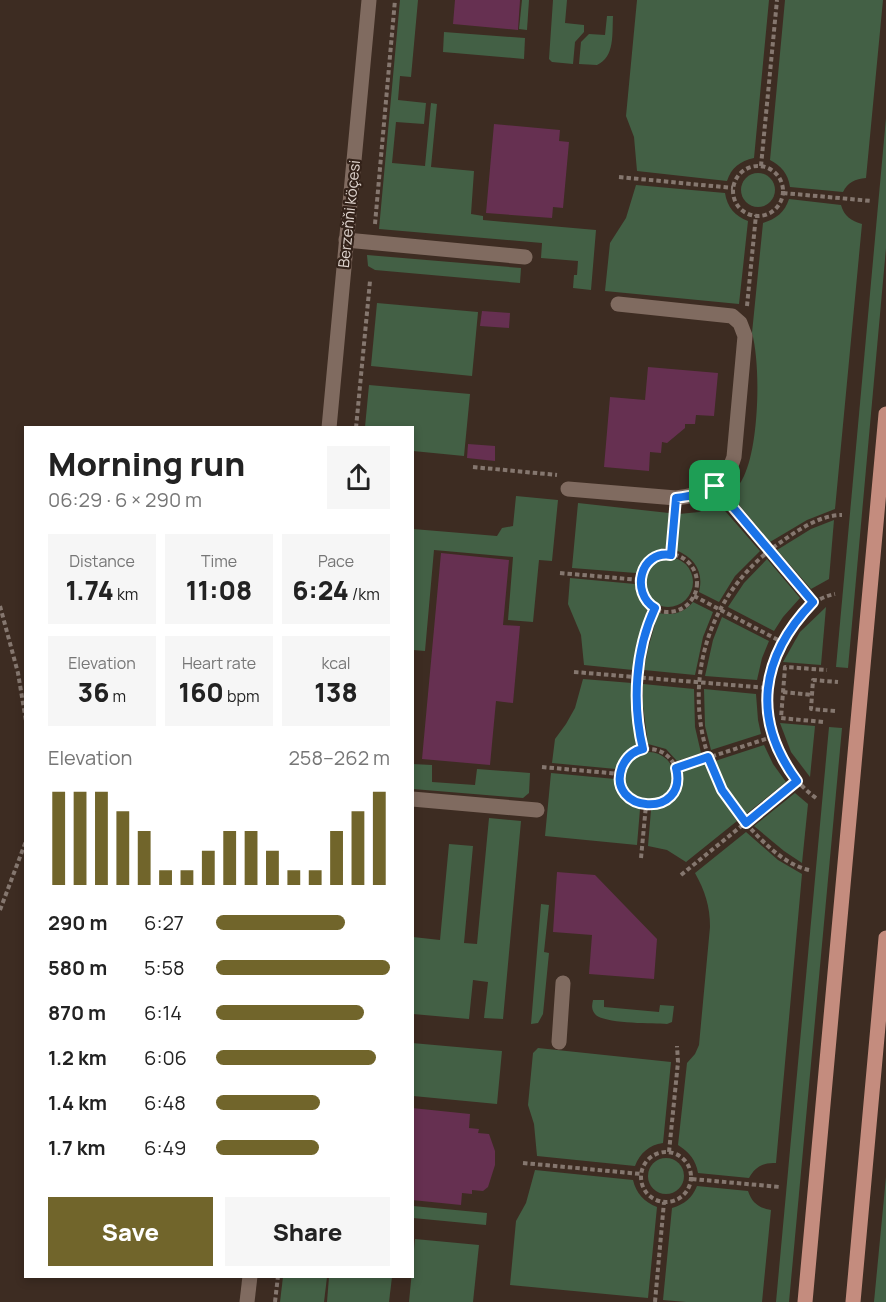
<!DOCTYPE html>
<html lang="en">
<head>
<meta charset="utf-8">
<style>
	body { margin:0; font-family:Manrope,sans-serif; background:#f6f6f6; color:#222; height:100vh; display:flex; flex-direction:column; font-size:22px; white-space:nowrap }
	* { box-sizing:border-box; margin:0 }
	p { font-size:20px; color:#767676 }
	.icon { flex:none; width:33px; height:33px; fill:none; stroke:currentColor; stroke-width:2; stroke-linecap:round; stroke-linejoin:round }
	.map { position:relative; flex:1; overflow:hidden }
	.panel { position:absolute; left:24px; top:426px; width:390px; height:852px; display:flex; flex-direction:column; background:#fff; border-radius:0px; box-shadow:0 3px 9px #0003 }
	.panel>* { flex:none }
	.pin { position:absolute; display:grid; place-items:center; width:51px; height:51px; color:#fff; margin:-26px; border-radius:12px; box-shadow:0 3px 9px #0006 }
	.round { display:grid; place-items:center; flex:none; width:63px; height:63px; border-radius:0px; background:#f6f6f6 }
	.summary { display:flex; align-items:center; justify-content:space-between; height:102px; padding:0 24px }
	h1 { font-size:33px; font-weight:800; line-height:45px }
	.stats { display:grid; grid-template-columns:repeat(3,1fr); gap:9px; height:102px; padding:6px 24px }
	.stats div { display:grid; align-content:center; border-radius:0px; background:#f6f6f6; text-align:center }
	.stats b { font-size:26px; font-weight:800 }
	.stats small { font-size:16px; font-weight:400 }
	.stats p { font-size:16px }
	.chart { height:168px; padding:12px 24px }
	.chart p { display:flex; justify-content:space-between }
	.chart svg { width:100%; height:108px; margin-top:6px; stroke:#71652b; stroke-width:6 }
	.cta { display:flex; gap:12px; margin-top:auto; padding:12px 24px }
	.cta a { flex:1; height:69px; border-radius:0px; background:#71652b; color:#fff; font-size:24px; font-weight:800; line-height:69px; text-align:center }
	.cta a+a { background:#f6f6f6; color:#222 }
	ul { padding:0 24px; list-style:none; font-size:20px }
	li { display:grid; grid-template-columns:96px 72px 1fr; align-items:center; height:45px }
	li i { height:15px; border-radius:8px; background:#71652b }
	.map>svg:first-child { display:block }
</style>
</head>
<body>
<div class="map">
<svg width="886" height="1302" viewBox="0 0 886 1302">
	<rect width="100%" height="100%" fill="#3d2c22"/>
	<g fill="#436045">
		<polygon points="400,0 418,0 411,77 400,76 398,100 426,103 424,124 396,122 392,163 425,166 431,103 437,104 431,167 474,171 471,214 483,216 483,220 596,230 591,290 573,288 574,275 577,275 578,261 541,258 542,243 379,229"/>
		<polygon points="522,0 529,0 527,30 519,29"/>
		<polygon points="553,0 567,0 565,23 584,25 584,32 575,42 573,64 552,62 549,59"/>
		<path d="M637,0H769L754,158C740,161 731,168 727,181L637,171L634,137L626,116Z"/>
		<path d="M785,0H883L866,178C855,179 848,182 843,192L790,187C788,173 781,166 770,160Z"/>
		<path d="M607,16H613C612,34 615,57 597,65L579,64L581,42L589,34L605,35Z"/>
		<polygon points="444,32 525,38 524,59 443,52"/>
		<polygon points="886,118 886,248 848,668 836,667"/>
		<circle cx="758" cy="190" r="17"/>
		<path d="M636,185L725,193C727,207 735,216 748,221L739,304L605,291L610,243L626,218Z"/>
		<path d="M789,199L841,205C844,216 851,221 862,224L835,509L807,520L770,542L731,495C736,489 741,483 744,476C759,445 761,366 752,333L763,223C776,219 785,212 789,199Z"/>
		<polygon points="367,255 521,268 520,283 375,270 368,266"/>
		<polygon points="377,303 478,312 472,376 371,366"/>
		<polygon points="369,385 470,394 464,456 413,451 412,428 365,427"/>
		<polygon points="516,496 558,500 552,561 539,560 533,622 508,620 513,557 434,550 425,651 413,650 413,529 497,536 502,528 513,526"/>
		<path d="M578,503L669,513L666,548C650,553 642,559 636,573L572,568Z"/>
		<path d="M719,504L760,551L735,576L719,602L699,592C704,572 695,558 676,550L679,514L699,512Z"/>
		<polygon points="834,520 829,579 811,589 777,550 811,529"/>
		<circle cx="668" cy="582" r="25"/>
		<polygon points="767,559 800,598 783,617 774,631 728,607 744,583"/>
		<polygon points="570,578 635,584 637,594 648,608 636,646 633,670 584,665 581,635 568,604"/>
		<path d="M693,602L713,612L703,637L695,675L644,670L648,649L658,613C672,616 684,613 693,602Z"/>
		<polygon points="826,607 821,665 783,662 800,632"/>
		<polygon points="722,617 769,641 762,658 757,680 705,676 713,640"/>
		<polygon points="583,679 632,683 631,706 636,746 627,751 616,769 552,763 555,739 566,724 575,708"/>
		<polygon points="643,684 694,689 695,727 701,753 677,761 666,749 648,744 643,706"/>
		<polygon points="704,689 756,694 758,720 761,734 711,750 705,726"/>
		<polygon points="780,723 815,726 810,777 791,752"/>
		<polygon points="829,727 842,728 789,1302 776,1302"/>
		<polygon points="764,745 773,764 786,782 745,815 726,787 715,761"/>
		<circle cx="649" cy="777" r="25"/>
		<polygon points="412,764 432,765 432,782 475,785 477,769 530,773 529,793 523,798 413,789"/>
		<path d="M705,764L717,792L737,821L686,862L667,850L648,846L651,810C670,806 683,793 681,772Z"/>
		<path d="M551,773L615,779C619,795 625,803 640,809L637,845L545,836Z"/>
		<polygon points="795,793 808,804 802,863 784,851 754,826"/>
		<polygon points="489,818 521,821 503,1019 484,1018 488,982 473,980 469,1019 413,1014 413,937 440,940 449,844 473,846 464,943 477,944"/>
		<path d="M746,832L778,860L802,874L776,1163C764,1162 755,1167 749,1178L698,1173C696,1160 689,1152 678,1145L687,1063L695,1054L699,1045L710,927C710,906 705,891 695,873Z"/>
		<polygon points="541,904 549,905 544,952 549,953 543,1014 538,1023 531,1024"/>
		<path d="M593,1000H604V1007L659,1012L660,1005L674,1006L672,1022L667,1024C653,1023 603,1024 595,1014C591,1009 592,1005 593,1000Z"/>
		<polygon points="412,1043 502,1051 497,1104 413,1096"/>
		<path d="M538,1048L671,1062L663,1143C649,1145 640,1153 635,1166L537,1156L534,1124L528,1105L533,1053Z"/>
		<circle cx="666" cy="1176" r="18"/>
		<path d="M535,1170L633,1180C636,1193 644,1202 657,1207L648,1298L510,1285L516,1221L526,1203Z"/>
		<polygon points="886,1177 886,1302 874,1302"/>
		<path d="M697,1186L748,1191C752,1203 759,1208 771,1210L762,1302H686L663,1300L672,1208C685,1204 692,1198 697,1186Z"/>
		<polygon points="413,1206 487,1213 486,1225 413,1218"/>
		<polygon points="415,1239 479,1245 473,1302 409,1302"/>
		<polygon points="283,1277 327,1277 324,1302 280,1302"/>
		<polygon points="329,1277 392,1277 389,1302 327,1302"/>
	</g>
	<g fill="#663051">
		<polygon points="455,0 520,0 518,30 453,24"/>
		<polygon points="494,124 560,130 559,141 569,142 563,208 553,207 552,218 486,213"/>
		<polygon points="482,311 510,313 509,328 480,326"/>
		<polygon points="648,367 718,373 714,416 696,415 695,424 685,424 685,428 667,443 662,442 661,453 650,452 649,471 604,467 610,397 645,400"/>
		<polygon points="468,444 495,446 495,461 467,458"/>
		<polygon points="441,553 509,560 503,625 520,626 513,703 496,701 490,765 422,759"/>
		<polygon points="557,872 595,875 657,939 654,979 589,974 592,935 553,932"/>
		<polygon points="412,1108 470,1114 469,1128 479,1129 478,1133 489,1134 495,1151 495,1165 488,1187 483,1191 472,1190 472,1194 462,1193 461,1205 412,1200"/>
	</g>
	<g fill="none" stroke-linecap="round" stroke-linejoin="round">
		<g stroke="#85776f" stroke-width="4" stroke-dasharray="4.5 3" stroke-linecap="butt">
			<polyline points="761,166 777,0"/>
			<circle cx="758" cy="191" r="25"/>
			<polyline points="619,177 733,188"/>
			<polyline points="783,193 872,201"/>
			<polyline points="375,224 395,0"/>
			<polyline points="747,306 756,215"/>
			<polyline points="356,428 370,281"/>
			<polyline points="473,467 557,475"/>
			<polyline points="725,498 813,602"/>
			<circle cx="668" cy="583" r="29"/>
			<polyline points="671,555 674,516"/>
			<polyline points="560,573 640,580"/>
			<polyline points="694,596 782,642"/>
			<polyline points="0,606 18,673 26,721"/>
			<polyline points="574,672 768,688"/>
			<polyline points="783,692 812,695"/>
			<polyline points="835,711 811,709 813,680 838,682"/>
			<polyline points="823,722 781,718 785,667 827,670"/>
			<circle cx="649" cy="777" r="28"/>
			<path d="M643,749C632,704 635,650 655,608"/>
			<polyline points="542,767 620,774"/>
			<polyline points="676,768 772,737"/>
			<path d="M816,798C761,758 751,675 794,622C806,608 816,598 835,594"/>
			<polyline points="641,858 646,805"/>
			<path d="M809,870C786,865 766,845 751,829C672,743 683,609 781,542C798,530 820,515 842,515"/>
			<polyline points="681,875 797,781"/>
			<polyline points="0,910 26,841"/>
			<polyline points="669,1152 678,1062 677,1046"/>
			<circle cx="666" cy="1177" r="25"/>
			<polyline points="523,1163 641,1174"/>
			<polyline points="692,1179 780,1187"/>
			<polyline points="275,1302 278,1276"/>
			<polyline points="655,1302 664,1202"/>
		</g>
		<g stroke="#806b60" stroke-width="15">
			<polyline points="346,240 525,257"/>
			<polyline points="329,428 369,0"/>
			<path d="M568,489L676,498C704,495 726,485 734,457L745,336L740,323L732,316L618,304"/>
			<polyline points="412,799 537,810"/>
			<polyline points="559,1042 563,983"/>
			<polyline points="247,1302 250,1276"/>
		</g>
		<g stroke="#c48c7e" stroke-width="15">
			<polyline points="805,1302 886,414"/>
			<polyline points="853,1302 886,938"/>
		</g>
	</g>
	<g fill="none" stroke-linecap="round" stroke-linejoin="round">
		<defs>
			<path id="route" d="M715,486L813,602C760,657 751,719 797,781L746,823L722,790L708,757L676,768C689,820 605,813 622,767C626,758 633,751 643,749C632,704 635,650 655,608C630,593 640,550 671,555L676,498C690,496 703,494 715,486Z"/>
		</defs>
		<use href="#route" stroke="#fff" stroke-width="12"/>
		<use href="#route" stroke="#1a73e8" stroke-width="8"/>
	</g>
	<g text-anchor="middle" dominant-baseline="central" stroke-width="4.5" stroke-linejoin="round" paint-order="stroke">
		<g font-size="15" fill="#e1d6d0" stroke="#332219">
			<text transform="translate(349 214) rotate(-84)">Berzeňňi köçesi</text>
		</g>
	</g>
</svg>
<div class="pin" style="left:715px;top:486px;background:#1e9e55"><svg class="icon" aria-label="arrive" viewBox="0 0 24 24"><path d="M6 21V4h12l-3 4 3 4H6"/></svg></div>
<section class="panel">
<div class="summary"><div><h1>Morning run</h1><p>06:29 · 6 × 290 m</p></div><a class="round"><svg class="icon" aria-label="share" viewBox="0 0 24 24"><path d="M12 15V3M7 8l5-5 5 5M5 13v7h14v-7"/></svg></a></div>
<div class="stats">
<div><p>Distance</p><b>1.74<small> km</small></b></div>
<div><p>Time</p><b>11:08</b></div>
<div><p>Pace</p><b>6:24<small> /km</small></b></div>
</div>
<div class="stats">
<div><p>Elevation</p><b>36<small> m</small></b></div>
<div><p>Heart rate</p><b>160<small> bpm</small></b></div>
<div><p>kcal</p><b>138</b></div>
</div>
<div class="chart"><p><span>Elevation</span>258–262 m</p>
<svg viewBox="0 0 160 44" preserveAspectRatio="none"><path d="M5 44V6M15 44V6M25 44V6M35 44V14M45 44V22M55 44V38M65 44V38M75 44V30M85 44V22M95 44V22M105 44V30M115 44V38M125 44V38M135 44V22M145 44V14M155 44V6"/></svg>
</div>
<ul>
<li><b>290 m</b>6:27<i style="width:74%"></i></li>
<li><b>580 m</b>5:58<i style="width:100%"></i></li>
<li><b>870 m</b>6:14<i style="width:85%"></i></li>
<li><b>1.2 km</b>6:06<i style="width:92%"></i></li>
<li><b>1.4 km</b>6:48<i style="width:60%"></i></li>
<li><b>1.7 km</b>6:49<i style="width:59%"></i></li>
</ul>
<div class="cta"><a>Save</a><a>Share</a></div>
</section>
</div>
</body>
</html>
